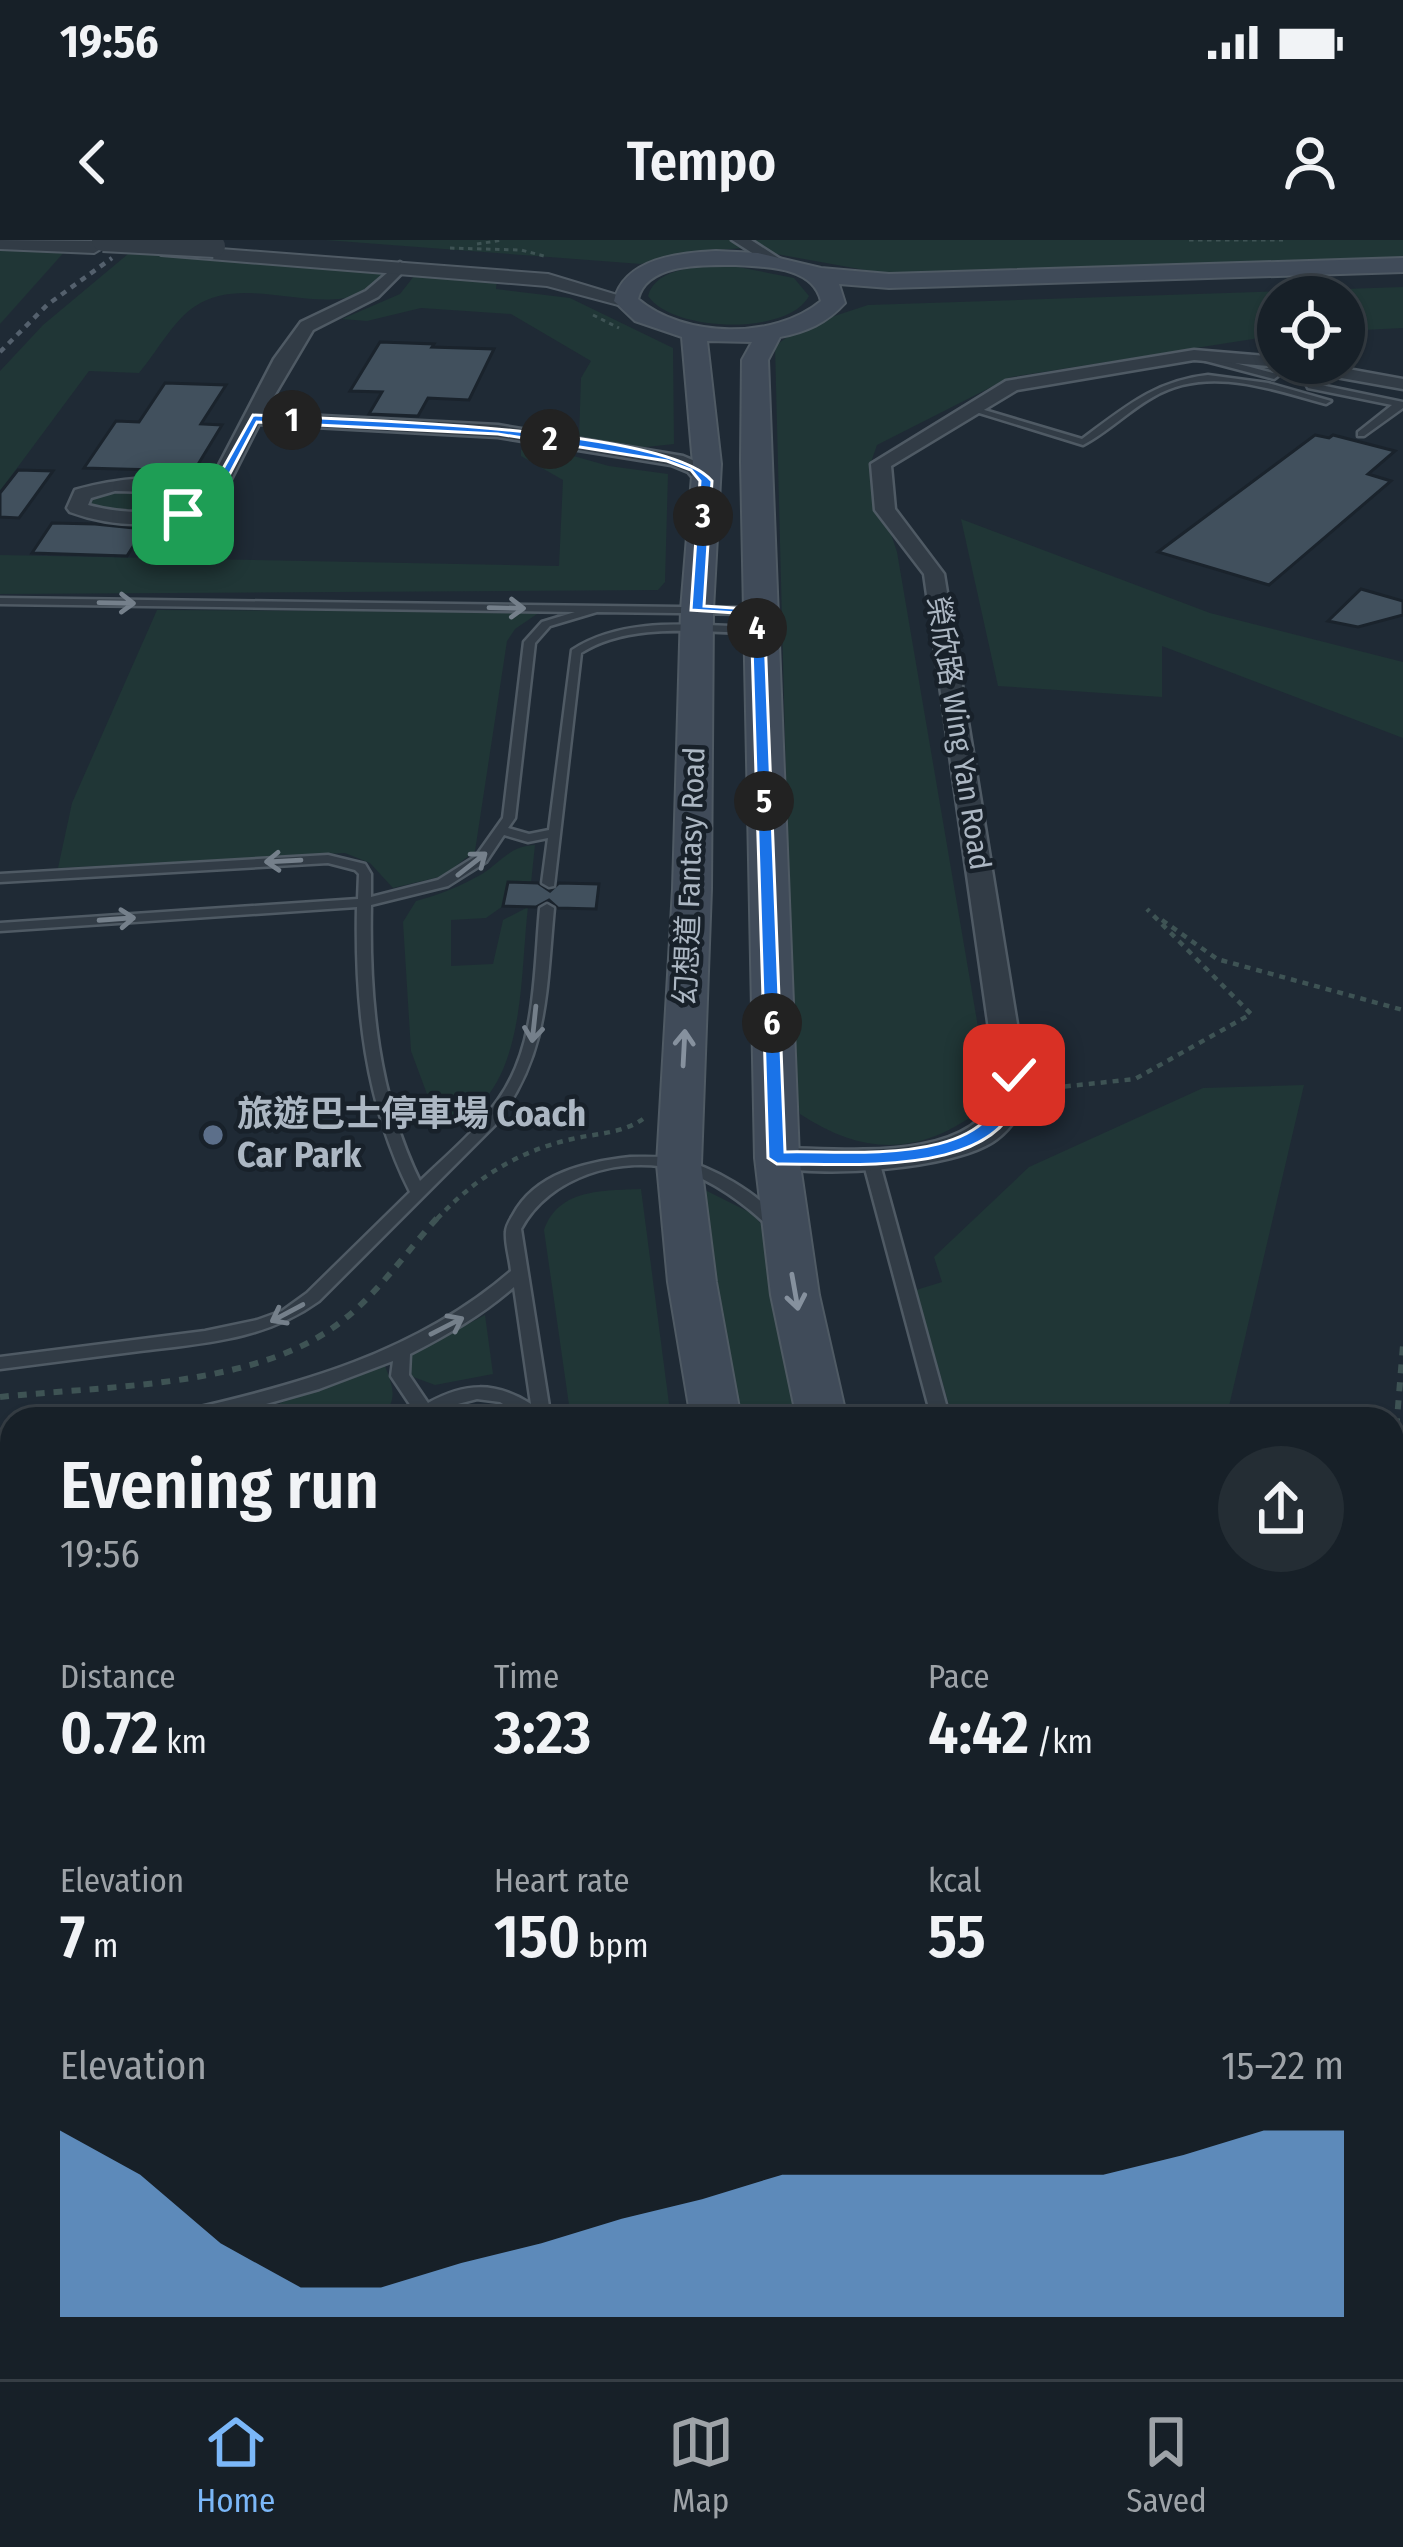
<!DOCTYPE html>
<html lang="en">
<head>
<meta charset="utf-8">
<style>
	body { margin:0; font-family:"Fira Sans Condensed","Noto Sans TC",sans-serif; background:#242d34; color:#f1f3f6; height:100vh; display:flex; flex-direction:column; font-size:45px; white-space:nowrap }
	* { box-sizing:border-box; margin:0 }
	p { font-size:39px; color:#9ea3a8 }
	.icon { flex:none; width:66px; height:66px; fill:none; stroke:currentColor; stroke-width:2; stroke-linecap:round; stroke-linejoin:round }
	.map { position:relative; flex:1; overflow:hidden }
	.drawer { position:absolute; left:0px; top:1167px; width:1404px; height:972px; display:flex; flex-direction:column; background:#172028; border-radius:36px 36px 0 0; box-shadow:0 3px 9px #0004,0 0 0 3px #363e45 }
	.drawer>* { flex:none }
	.fabs { position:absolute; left:1257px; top:36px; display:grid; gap:24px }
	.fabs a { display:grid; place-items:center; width:108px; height:108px; border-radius:50%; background:#172028; box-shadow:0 3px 9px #0004,0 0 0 3px #363e45; font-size:60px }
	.pin { position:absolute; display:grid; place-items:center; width:102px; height:102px; color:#fff; margin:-51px; border-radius:24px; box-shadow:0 6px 18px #0006 }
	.km { position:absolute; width:60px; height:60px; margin:-30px; border-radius:50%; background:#222; color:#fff; font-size:33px; line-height:60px; text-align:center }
	.round { display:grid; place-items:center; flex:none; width:126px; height:126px; border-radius:63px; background:#242d34 }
	.headline { display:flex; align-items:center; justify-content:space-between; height:204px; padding:0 60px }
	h1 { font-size:66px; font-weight:600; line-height:90px }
	.stats { display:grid; grid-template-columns:repeat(3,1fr); gap:18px; height:204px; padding:12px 60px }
	.stats div { display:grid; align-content:center }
	.stats b { font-size:60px; font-weight:600 }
	.stats small { font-size:33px; font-weight:400 }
	.stats p { font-size:33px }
	.chart { height:336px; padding:24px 60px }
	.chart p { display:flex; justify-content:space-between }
	.chart svg { width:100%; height:216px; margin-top:12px; fill:#7bb7f8; opacity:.7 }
	.status { display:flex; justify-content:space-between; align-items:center; height:84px; padding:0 60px; background:#172028; direction:ltr }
	.status svg { height:33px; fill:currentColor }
	header { display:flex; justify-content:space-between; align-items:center; height:156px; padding:0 60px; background:#172028; font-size:54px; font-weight:600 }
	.menu { display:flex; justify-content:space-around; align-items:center; height:168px; border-top:3px solid #363e45; background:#172028; font-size:33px; color:#9ea3a8 }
	.menu a { display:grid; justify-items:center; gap:6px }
	.menu .on { color:#7bb7f8 }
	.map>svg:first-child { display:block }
</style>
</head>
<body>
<div class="status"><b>19:56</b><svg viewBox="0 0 49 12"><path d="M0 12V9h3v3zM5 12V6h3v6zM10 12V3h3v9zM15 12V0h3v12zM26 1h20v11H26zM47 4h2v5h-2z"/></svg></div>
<header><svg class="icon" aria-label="back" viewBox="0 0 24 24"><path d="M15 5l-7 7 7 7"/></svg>Tempo<svg class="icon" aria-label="person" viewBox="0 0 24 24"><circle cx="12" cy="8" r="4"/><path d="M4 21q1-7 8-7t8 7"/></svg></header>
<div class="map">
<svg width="1403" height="2139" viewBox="0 0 1403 2139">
	<rect width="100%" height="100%" fill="#1f2a35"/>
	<g fill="#203636">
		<polygon points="325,0 1403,0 1403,17 887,34 743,8 683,13 641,24"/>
		<polygon points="0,8 66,10 0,84"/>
		<path d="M128,14L308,20L385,29L387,38C334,89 251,28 194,67C173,81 156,113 139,133L89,131L0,251V131L43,85Z"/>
		<path d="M728,25L794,38L809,56C788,96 672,92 648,56C656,26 702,27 728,25Z"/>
		<polygon points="428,32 497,39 496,49 570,58 673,108 674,204 637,208 579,197 581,138 591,121 511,74 421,68 367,81 342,79 400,54 414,36"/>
		<path d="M1403,47V88L1344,91V57H1278V95L1011,137L877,205L869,228L897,312L978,787L986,866C923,915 867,918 800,874L794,852L775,106L801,87L868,65Z"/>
		<polygon points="538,206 609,226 668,234 665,342 658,350 0,354 0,315 559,326 563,240 521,216 521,210"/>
		<polygon points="106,248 184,249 204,257 173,273 93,272 81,259"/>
		<polygon points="961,279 1210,373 1403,422 1403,498 1162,406 1162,457 998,446"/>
		<polygon points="157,370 540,372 515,389 507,401 475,611 443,636 393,648 370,623 345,613 58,628 72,563"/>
		<path d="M535,605L531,643L508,642L503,666L486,678L451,680V726L493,724L503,680L528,667C519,742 528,862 440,889L411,811L403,682L416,661C439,655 461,646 482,634C502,621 510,606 535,605Z"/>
		<polygon points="1304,845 1226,1179 953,1179 916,1050 942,1042 934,1017 1029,927 1203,848"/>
		<path d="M641,949L671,1179H571L544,990C559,948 603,951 641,949Z"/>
		<polygon points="707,951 753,974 762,985 802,1179 736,1179 703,952"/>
		<polygon points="485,1075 493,1134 435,1145 408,1135 407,1120 413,1113"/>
		<path d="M385,1126C394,1149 399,1164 376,1179H276L280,1163Z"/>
		<polygon points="1392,1618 1403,1620 1403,2108 1392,2090"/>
	</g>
	<g fill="#41505d" stroke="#1a232c" stroke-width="3">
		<polygon points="380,102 434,104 432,107 494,109 469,160 428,158 418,176 369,174 382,152 350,151"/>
		<polygon points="165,143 226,145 201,184 222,185 194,231 84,228 116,181 139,182"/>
		<polygon points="1315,195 1329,198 1333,195 1395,211 1368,234 1391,241 1269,345 1158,312"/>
		<polygon points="18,230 53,231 19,278 0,277 0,253"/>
		<polygon points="52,283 95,284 144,289 127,316 32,313"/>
		<polygon points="1361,349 1403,361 1403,375 1358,387 1328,381"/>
		<polygon points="508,642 538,643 550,651 559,643 599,644 596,669 558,668 549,660 536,667 503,666"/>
	</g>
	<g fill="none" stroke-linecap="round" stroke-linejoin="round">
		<defs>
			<g id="service">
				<polygon points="1201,114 1277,134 1278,136 1274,139 1198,119 1198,115"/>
				<path d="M1208,135L1268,143L1331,161L1326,164C1270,149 1207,125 1153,157C1128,171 1108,192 1083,205L963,168L971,166L1082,199C1124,168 1154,141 1208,135Z"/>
				<polygon points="1311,143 1403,162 1403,168 1364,196 1358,196 1358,192 1392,165 1308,148 1307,146"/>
				<path d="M0,358L757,368L762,371L757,374L597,372L550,386L535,403L515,578L508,588L529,594L549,590L572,410C626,375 696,386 757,387L762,390L757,393C700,393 632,381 581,413L554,646L549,647L542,643L548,598L528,602L504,595L486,622L448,646L371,665C369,760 378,855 420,941C447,915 477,890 498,860C537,806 534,731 540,668L547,664L554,668C546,752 549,814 495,885L319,1061C265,1100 204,1103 140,1111C93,1117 47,1123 0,1129V1117L205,1091L257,1080L282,1071L307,1053L410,952C365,862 355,767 357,667L0,691V683L358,659L359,634L355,630L328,623L0,642V634L328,615L365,624L371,634V657L438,640L476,616L503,578L524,402L542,382L575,372L0,364Z"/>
				<polygon points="870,912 878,917 950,1179 932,1179 862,917"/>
				<path d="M630,917C646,917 662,916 677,919C713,926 759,954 782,982L774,988L768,986C745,964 711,939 680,930C622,914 549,936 521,989L551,1179H526L500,1162L477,1159L454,1165L435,1176L436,1179H408L415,1172L391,1136L393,1121L319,1149L266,1164L207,1179H169L172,1174L178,1172C299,1145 416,1113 511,1031C510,1019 505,1004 506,992C506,986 510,980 513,975C535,933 586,922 630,917ZM514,1047L531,1164C495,1141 464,1143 428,1163L409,1135L410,1114C447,1095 482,1075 514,1047Z"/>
				<polygon points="12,1191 12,1205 0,1206 0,1192"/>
				<polygon points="12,1237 12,1251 0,1254 0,1240"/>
				<polygon points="12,1323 12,1339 0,1342 0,1326"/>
				<polygon points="12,1382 12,1398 0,1401 0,1385"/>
				<polygon points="12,1428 12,1444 0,1447 0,1431"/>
				<polygon points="12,1468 12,1486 0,1490 0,1472"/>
				<polygon points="12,1487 12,1505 0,1509 0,1491"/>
				<polygon points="12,1613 12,1633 0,1637 0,1617"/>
				<polygon points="12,1751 12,1773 0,1777 0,1755"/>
				<polygon points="12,1945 12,1969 0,1973 0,1949"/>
				<polygon points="1392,2117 1396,2118 1403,2139 1380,2139 1374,2127 1392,2127"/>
				<polygon points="12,2121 12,2127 43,2127 39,2136 31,2139 0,2139 0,2125"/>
				<polygon points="544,2127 587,2127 583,2136 575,2139 532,2139 536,2130"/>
				<polygon points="657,2127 688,2127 695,2139 664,2139"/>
				<polygon points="777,2127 806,2127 799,2139 770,2139"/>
				<polygon points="833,2127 865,2127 872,2139 840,2139"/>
			</g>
			<g id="minor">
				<polygon points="732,0 751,0 785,22 771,25"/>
				<path d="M400,22L408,27L378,57L313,90L264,173L498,185L683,216L702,224L716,241L713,245H699L688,232L671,225L498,197L259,184L220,261C180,291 116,289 70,272L67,268L75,250C109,240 175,230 208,246L274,119L301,82L366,51ZM115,251L191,253L199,258C169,277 122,274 88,265L91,258Z"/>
				<path d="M1194,110L1278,117V123H1315L1403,139V149L1280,127L1194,120L1017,150L891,226L895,269L944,334L1028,852C1021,871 1014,886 997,899C957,930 815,939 766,925L762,918L777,908C840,908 972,925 998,852L924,334L875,270L871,224L1006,141Z"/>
			</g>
			<g id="tertiary">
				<polygon points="0,0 94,1 104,7 94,13 0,9"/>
				<polygon points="168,5 548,34 637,61 626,67 547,46 161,15 158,11"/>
			</g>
			<g id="secondary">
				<path d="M716,11L758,13L821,28L889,34L1403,18V32L889,48L839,44L845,63C827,83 806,92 780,97L768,120L799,918L819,1055L847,1179H797L771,1055L755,918L741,222L742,120L752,102L707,101L721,224L713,370L711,649L701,924L716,1042L741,1179H691L668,1042L657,924L673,649L681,370L693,224L682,97L635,81L614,61C624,18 679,13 716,11ZM736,25C765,27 813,26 821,61C774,100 684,98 638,59C647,22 706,25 736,25Z"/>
				<polygon points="1029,2127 1104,2127 1109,2139 1034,2139"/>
				<polygon points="1194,2127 1270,2127 1275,2139 1199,2139"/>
			</g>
		</defs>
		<use href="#service" stroke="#4f5a64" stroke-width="5"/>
		<use href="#minor" stroke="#4f5a64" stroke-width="5"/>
		<use href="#tertiary" stroke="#4f5a64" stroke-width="4"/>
		<use href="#secondary" stroke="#4f5a64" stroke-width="4"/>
		<g stroke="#3e5354" stroke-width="3" stroke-dasharray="4.5 4.5" stroke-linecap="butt">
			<polyline points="1189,0 1283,0"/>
			<polyline points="477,4 503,0"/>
			<polyline points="450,8 521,10 544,16"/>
			<polyline points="593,75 619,88"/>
		</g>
		<g stroke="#3e5354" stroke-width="4.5" stroke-dasharray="6 6" stroke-linecap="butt">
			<polyline points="1162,680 1217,719 1403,770"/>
			<polyline points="1041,849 1135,839 1251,774 1147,669"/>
			<path d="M437,979C474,939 518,911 572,899C597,893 621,894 643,879"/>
		</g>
		<g stroke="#3e5354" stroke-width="6" stroke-dasharray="9 9" stroke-linecap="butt">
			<path d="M0,1157C100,1146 246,1148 331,1089C374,1060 404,1014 439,976"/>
			<polyline points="1392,1241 1403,1105"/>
			<polyline points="0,1291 12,1288"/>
		</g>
		<g stroke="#3e5354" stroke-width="8" stroke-dasharray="12 12" stroke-linecap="butt">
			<polyline points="1392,1537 1403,1546"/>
			<polyline points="0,1555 12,1551"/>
			<polyline points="0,1860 12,1856"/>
			<polyline points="332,2139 363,2127"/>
		</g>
		<use href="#service" fill="#323c46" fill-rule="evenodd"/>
		<use href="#minor" fill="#323c46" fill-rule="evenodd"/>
		<use href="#tertiary" fill="#323c46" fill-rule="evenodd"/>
		<use href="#secondary" fill="#404b59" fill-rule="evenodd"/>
		<polyline stroke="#54606d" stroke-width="4.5" stroke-dasharray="6 6" stroke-linecap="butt" points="0,112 47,65 112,18"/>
		<defs>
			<polyline id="tertiary-bridge" points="103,0 214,6"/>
		</defs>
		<use href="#tertiary-bridge" stroke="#4f5a64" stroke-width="26" stroke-linecap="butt"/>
		<use href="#tertiary-bridge" stroke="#323c46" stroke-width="22"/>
	</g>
	<defs><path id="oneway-shaft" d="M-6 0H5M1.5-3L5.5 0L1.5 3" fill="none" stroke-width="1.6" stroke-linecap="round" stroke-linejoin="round" transform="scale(3)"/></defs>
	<g stroke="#75808b">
		<use href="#oneway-shaft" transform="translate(117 363) rotate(1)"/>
		<use href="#oneway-shaft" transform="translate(507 368) rotate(1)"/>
		<use href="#oneway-shaft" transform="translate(283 621) rotate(177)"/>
		<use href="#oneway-shaft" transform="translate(472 624) rotate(-38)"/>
		<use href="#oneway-shaft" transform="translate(117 679) rotate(-4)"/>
		<use href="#oneway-shaft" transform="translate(534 784) rotate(96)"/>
		<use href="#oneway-shaft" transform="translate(287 1073) rotate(152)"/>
		<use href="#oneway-shaft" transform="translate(447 1086) rotate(-27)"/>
	</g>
	<g stroke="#86919e">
		<use href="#oneway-shaft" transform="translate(684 808) rotate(-87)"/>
		<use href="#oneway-shaft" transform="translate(795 1052) rotate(80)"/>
	</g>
	<path fill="#1a73e8" stroke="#fff" stroke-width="3" d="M253,175C336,179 667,186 712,241L704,366L764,370L785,912C851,910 1001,929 1005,835L1014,829L1022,835C1019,941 850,923 777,924L768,918L751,374L691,370L700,241L691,230L667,221L498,194L257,182L214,264L179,277V272L206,259Z"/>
	<circle fill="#5c6f8a" stroke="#18212a" stroke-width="4.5" cx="213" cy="895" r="12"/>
	<g text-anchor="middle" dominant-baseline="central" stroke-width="9" stroke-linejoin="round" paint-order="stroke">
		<g font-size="30" fill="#acb7c3" stroke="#18212a">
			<text transform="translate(959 493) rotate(81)">榮欣路 Wing Yan Road</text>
			<text transform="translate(690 636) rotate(-88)">幻想道 Fantasy Road</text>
		</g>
		<g font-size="36" font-weight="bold" fill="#acb7c3" stroke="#18212a" text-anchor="start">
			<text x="237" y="874">旅遊巴士停車場 Coach<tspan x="237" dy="41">Car Park</tspan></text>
		</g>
	</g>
</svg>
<div class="fabs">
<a><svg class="icon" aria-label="locate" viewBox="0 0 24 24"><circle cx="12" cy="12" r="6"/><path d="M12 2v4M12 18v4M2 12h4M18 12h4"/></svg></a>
</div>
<div class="pin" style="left:183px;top:274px;background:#1e9e55"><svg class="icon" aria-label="arrive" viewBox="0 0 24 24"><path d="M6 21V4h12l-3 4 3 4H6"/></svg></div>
<div class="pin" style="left:1014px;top:835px;background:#d93025"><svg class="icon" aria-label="check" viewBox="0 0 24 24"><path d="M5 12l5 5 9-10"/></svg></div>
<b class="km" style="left:292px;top:180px">1</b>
<b class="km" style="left:550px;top:199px">2</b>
<b class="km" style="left:703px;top:276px">3</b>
<b class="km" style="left:757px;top:388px">4</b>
<b class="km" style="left:764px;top:561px">5</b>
<b class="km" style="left:772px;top:783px">6</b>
<section class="drawer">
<div class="headline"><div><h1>Evening run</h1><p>19:56</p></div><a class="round"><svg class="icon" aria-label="share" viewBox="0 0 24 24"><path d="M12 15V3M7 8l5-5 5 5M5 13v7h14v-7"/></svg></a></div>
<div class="stats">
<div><p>Distance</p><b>0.72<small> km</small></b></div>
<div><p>Time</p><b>3:23</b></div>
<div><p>Pace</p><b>4:42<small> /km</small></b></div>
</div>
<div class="stats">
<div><p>Elevation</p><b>7<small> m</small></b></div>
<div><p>Heart rate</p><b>150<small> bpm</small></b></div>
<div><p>kcal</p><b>55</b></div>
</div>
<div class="chart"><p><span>Elevation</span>15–22 m</p>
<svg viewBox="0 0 160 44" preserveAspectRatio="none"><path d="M0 44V6L10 15L20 29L30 38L40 38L50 33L60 29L70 24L80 20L90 15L100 15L110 15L120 15L130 15L140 11L150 6L160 6V44z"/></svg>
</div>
</section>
</div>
<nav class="menu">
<a class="on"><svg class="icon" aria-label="home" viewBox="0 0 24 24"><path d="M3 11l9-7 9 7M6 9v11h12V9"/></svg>Home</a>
<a><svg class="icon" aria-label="map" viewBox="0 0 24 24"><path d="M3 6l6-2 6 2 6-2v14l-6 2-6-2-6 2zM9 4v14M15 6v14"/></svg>Map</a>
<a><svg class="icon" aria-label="saved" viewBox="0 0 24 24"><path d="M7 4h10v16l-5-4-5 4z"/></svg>Saved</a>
</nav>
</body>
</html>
